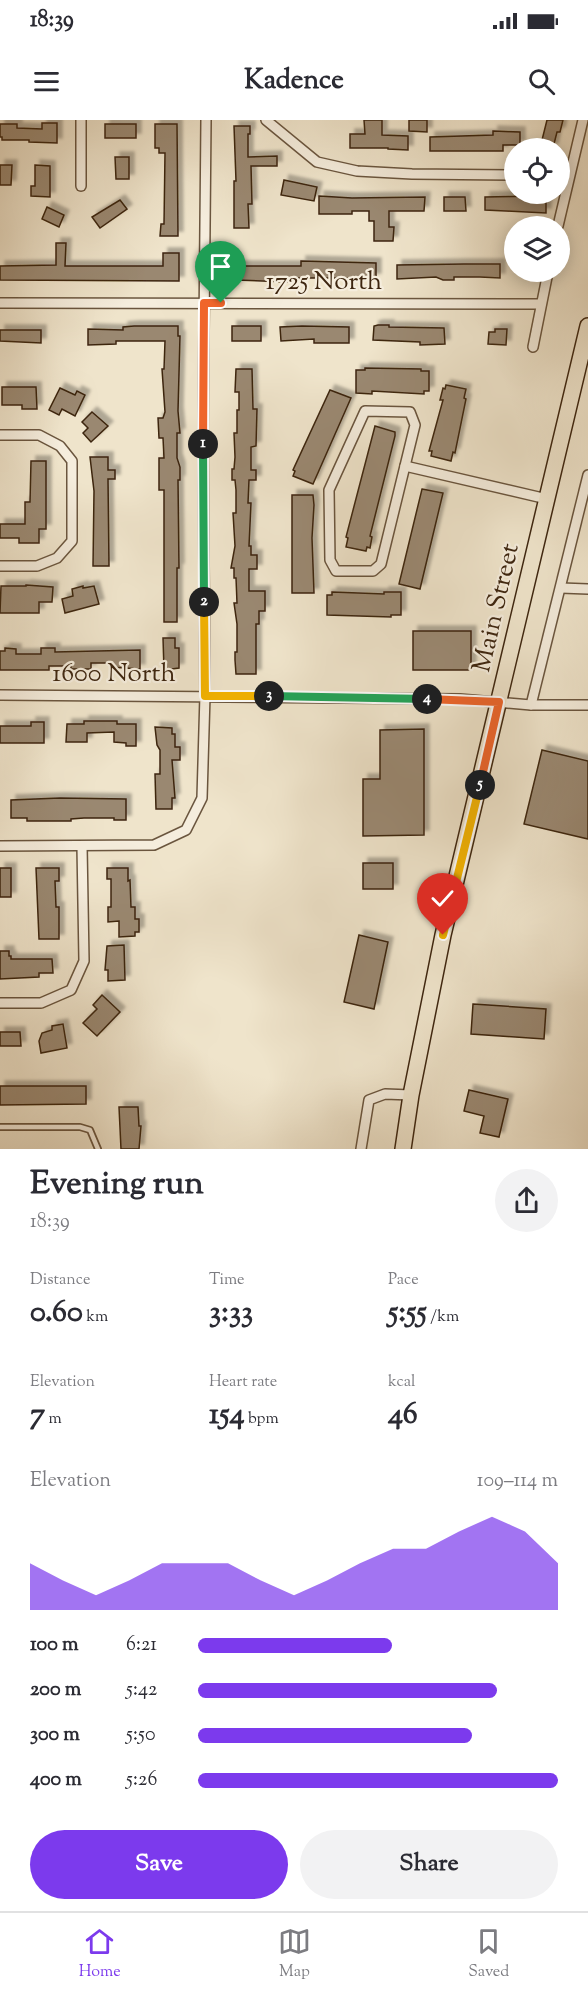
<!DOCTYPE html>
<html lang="en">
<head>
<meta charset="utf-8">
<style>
	body { margin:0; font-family:"Sorts Mill Goudy",serif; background:#f2f2f3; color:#2b2b33; height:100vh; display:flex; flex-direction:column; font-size:22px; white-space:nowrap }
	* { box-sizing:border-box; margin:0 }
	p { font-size:20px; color:#7c7c81 }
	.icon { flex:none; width:33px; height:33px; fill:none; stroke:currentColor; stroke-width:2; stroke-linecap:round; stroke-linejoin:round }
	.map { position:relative; height:1029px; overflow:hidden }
	.side { display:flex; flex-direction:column; background:#fff; flex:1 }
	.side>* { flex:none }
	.tools { position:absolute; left:504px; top:18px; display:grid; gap:12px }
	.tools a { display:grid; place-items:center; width:66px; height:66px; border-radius:50%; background:#fff; box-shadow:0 3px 15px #0003; font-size:30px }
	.pin { position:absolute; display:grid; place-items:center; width:51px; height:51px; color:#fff; margin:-62px -26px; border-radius:50% 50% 50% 0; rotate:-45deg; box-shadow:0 0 6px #0007 }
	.pin .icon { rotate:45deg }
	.km { position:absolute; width:30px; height:30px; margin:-15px; border-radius:50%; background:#222; color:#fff; font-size:16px; line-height:30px; text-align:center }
	.round { display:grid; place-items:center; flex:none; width:63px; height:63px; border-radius:32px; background:#f2f2f3 }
	.overview { display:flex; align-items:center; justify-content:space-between; height:102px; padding:0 30px }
	h1 { font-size:33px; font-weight:800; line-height:45px }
	.metrics { display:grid; grid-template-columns:repeat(3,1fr); gap:9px; height:102px; padding:6px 30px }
	.metrics div { display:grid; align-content:center }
	.metrics b { font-size:30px; font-weight:800 }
	.metrics small { font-size:16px; font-weight:400 }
	.metrics p { font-size:16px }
	.chart { height:168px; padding:12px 30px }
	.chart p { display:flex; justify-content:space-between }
	.chart svg { width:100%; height:108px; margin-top:6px; fill:#7c3aed; opacity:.7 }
	.button { display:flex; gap:12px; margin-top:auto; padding:12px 30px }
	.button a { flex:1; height:69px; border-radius:36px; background:#7c3aed; color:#fff; font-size:24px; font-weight:800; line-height:69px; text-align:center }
	.button a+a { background:#f2f2f3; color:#2b2b33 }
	ul { padding:0 30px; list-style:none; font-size:20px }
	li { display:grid; grid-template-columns:96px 72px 1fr; align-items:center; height:45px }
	li i { height:15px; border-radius:8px; background:#7c3aed }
	.status { display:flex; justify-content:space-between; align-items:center; height:42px; padding:0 30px; background:#fff; direction:ltr }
	.status svg { height:16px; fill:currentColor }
	header { display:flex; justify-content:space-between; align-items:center; height:78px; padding:0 30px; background:#fff; font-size:27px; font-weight:800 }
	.tabs { display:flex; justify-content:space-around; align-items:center; height:84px; border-top:2px solid #e1e1e2; background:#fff; font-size:16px; color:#7c7c81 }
	.tabs a { display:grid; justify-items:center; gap:3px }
	.tabs .active { color:#7c3aed }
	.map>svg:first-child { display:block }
</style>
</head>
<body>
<div class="status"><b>18:39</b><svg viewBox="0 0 49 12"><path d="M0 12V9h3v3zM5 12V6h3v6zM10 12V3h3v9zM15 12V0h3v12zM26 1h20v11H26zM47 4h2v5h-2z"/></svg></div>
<header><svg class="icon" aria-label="menu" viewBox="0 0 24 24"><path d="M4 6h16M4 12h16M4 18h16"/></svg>Kadence<svg class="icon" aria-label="search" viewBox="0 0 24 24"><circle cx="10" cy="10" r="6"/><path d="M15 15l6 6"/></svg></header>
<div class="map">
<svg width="588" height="1029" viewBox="0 0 588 1029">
	<defs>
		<filter id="shadow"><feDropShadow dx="5" dy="-5" stdDeviation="1.5" flood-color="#0004"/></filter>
	</defs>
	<rect width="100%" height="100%" fill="#efe4cb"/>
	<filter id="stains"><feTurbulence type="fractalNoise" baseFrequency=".00333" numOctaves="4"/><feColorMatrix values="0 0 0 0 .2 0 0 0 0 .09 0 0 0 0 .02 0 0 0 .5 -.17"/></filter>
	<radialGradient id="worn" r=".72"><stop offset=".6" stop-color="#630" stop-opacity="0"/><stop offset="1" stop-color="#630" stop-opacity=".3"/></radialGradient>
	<g fill="#9a8871" stroke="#3d250f" stroke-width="1.5" filter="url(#shadow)">
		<polygon points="364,0 382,0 382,15 408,16 408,30 388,29 388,28 350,28 350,14 365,14"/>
		<polygon points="409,0 427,0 427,12 409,11"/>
		<polygon points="547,0 563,0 560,12 557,12 553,28 540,28"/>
		<polygon points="42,3 57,3 57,23 29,22 29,20 2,20 2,17 0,17 0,4 17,4 17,8 42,9"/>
		<rect x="105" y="4" width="31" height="14"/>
		<polygon points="155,4 177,4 178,116 160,116 161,104 164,104 165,33 159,33 159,28 155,28"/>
		<polygon points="234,6 250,6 250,14 248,14 248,37 277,36 277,46 251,46 252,84 248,84 249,108 234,108 234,61 236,61"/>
		<polygon points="493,11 520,12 520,25 503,25 503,31 430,31 430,17 493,15"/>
		<polygon points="115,37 129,37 129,59 116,59"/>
		<polygon points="0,45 12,45 11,65 0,65"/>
		<polygon points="35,45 50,46 50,77 31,76 31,66 35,66"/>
		<polygon points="284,60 317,67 314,81 281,75"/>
		<polygon points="319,76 352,78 425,77 424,91 389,91 389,107 394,107 393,121 374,121 374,101 369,101 369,91 352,91 352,94 319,94"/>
		<polygon points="546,76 546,93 485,90 485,77"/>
		<polygon points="444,77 465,77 466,91 444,91"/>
		<polygon points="120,80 127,89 100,108 92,97"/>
		<polygon points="47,87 64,95 59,107 42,99"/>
		<polygon points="56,123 66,123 65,146 163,146 163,133 179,133 179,161 0,160 0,146 56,145"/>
		<polygon points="301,141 376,143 376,158 287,158 287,162 236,160 237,146 301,146"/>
		<polygon points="464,144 500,144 500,158 480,157 454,157 454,160 443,160 436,157 397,159 397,145"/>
		<polygon points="378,205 389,205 389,207 444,208 445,224 420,225 420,222 373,220 374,206"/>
		<polygon points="134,206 178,206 178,216 180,216 178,291 180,313 177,313 177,338 180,347 180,360 178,360 179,448 177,448 177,502 164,502 164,370 159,370 159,338 164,338 163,318 159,318 158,298 163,298 165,292 162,249 164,249 165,221 116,221 116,224 88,225 88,209 123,210 123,207"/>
		<rect x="232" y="206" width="29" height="15"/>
		<polygon points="302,206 349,207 349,223 314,223 314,219 281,221 280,207"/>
		<polygon points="495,209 507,209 506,225 488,224 489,212 495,212"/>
		<polygon points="0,210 41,210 41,223 0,221"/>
		<polygon points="365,248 421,249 421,251 429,251 429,271 424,271 424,274 372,271 372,274 356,273 356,250 365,250"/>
		<polygon points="236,249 252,249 253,289 257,289 256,326 251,327 251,350 256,350 256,360 249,360 248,383 251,383 249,426 251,426 251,435 257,435 257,449 249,449 249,471 265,471 265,491 259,491 259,504 256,504 256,554 236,554 235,540 235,532 237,532 237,504 234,483 237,483 236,458 234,458 234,448 231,448 235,426 233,393 236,393 236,370 235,360 232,360 232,349 234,349 235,337 234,313 237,313 237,290 239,290 239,272 235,272"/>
		<polygon points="446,265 466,269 464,278 466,279 455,333 453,332 451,341 431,336 432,331 429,331 443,280 440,280 443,268 445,269"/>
		<polygon points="2,267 36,267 37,289 22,289 22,285 2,285"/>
		<polygon points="60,268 75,275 77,271 85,275 75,296 62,289 59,295 49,290"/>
		<polygon points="330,270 351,278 313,364 293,356 295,351 293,350"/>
		<polygon points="92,292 108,306 91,322 83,313 88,308 82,302"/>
		<polygon points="375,306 395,312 395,316 370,416 372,417 370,428 367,427 366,431 346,427 348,418 346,417"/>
		<polygon points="90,337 108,337 108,350 115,350 115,359 108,359 109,446 93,446 94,371"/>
		<polygon points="31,341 46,341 46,409 39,409 39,423 19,423 19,418 0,418 0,404 25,404 25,382 30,382"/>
		<polygon points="422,369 443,373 420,469 399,464"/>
		<polygon points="292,375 313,375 314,385 312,418 314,473 292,473"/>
		<polygon points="26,465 53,467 52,482 39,482 39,493 0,493 1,466 26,466"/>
		<polygon points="83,466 83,468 94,466 99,484 65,493 62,479 73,476 72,469"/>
		<polygon points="332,472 384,474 384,472 401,472 401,495 391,495 391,497 327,495 327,475 332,475"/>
		<rect x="413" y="511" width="58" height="39"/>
		<polygon points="163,518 175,518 175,528 179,528 179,548 164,550"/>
		<polygon points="5,528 16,529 16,534 41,534 41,528 55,528 55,532 140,530 140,549 110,547 110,543 91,543 91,549 71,549 71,546 49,546 49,550 0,550 0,531 5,531"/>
		<polygon points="84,601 117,601 117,604 136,604 136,626 126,626 126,623 114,622 114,612 87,613 87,622 66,622 67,604 84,604"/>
		<polygon points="31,602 44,602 44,623 0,623 0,606 31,606"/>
		<polygon points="155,607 172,608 172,614 175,614 175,627 180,627 180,640 172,640 175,678 172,678 172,689 156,689 155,654 160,654 160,630 157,625"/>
		<polygon points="424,609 424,715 363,716 363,659 380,659 380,610"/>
		<polygon points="542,630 588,641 588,719 524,704"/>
		<polygon points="60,678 126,679 126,700 114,700 114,698 84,698 71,699 71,701 27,701 27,698 11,698 11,680"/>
		<rect x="363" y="743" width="30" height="26"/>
		<rect x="0" y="748" width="11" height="29"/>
		<polygon points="36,748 59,748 59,761 55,761 56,787 59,787 59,819 39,819"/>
		<polygon points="107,748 128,748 128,761 130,760 131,787 135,787 135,799 139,799 139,812 135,812 135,816 119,817 119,801 108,802 108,787 111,787 111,759 107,759"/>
		<polygon points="359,815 388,822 374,889 344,882"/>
		<polygon points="124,825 125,860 108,861 108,850 105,850 107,826"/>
		<polygon points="0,831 9,831 9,836 11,836 11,839 52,839 53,853 39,853 39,857 0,859"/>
		<polygon points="102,875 120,892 97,916 83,903 97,889 93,885"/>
		<polygon points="473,884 546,889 544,919 471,914"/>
		<polygon points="63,904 67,928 41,933 39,921 42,913 52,910 52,906"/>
		<polygon points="0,912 20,912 21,926 0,926"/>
		<polygon points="0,966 86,966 86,984 0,985"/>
		<polygon points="469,970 508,979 499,1017 480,1013 484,996 464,991"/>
		<polygon points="119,987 138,987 139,1006 141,1006 139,1029 121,1029"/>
	</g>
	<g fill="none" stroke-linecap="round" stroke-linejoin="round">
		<defs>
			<polyline id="lane" points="0,1007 80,1007 90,1010 98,1029"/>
			<g id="street">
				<polyline points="266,0 317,42 357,51 412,54 514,55"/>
				<polyline points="81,66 81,0"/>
				<polyline points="558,106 583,0"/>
				<polyline points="0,183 541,184"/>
				<polyline points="533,227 548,152"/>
				<polygon points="365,291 410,292 415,305 381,444 373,451 336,451 330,440 329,370"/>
				<polyline points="0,315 39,315 60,326 72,341 72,421 57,438 37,446 0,446"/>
				<polyline points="405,346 547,379"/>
				<polyline points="561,468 588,469"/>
				<polyline points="0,575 460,579 531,585 588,585"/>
				<polyline points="531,585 588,355"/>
				<polyline points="0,726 154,725 186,710 202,678 205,575 203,316 206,0"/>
				<polyline points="0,883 41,883 71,870 84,841 82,726"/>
				<polyline points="361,1029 369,980 385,974 411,975"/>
			</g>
			<polyline id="primary" points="403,1029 411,975 443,815 588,206"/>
		</defs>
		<use href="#lane" stroke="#6a553e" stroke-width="8"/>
		<use href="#street" stroke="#6a553e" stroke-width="12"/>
		<use href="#primary" stroke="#3d250f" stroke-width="18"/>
		<use href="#lane" stroke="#f5eddd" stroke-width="4.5"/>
		<use href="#street" stroke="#f5eddd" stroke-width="9"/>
		<use href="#primary" stroke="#efe4cb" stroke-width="15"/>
	</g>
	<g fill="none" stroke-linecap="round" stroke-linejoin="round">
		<defs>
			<polyline id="split-1" points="203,324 204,183 221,183"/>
			<polyline id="split-2" points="203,324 204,482"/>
			<polyline id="split-3" points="204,482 205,576 269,576"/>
			<polyline id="split-4" points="269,576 427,579"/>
			<polyline id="split-5" points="427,579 499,582 480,665"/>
			<polyline id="split-6" points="443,815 480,665"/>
		</defs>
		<use href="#split-1" stroke="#fff" stroke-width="12"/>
		<use href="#split-2" stroke="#fff" stroke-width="12"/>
		<use href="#split-3" stroke="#fff" stroke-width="12"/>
		<use href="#split-4" stroke="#fff" stroke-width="12"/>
		<use href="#split-5" stroke="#fff" stroke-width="12"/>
		<use href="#split-6" stroke="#fff" stroke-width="12"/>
		<use href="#split-1" stroke="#f0652b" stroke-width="8"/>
		<use href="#split-2" stroke="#22a559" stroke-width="8"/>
		<use href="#split-3" stroke="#f5b400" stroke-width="8"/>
		<use href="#split-4" stroke="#22a559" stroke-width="8"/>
		<use href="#split-5" stroke="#f0652b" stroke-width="8"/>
		<use href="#split-6" stroke="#f5b400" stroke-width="8"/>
	</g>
	<g text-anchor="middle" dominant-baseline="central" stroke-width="4.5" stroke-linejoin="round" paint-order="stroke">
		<g font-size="26" fill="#3d250f" stroke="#f5eddd">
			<text x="324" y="162">1725 North</text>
			<text transform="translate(497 488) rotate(-77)">Main Street</text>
			<text x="114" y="554">1600 North</text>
		</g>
	</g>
	<rect width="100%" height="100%" filter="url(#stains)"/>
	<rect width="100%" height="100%" fill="url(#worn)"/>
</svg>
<div class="tools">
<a><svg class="icon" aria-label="locate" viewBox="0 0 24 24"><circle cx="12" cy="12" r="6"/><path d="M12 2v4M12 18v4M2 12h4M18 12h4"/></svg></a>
<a><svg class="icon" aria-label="layers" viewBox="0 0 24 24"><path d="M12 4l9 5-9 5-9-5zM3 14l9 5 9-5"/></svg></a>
</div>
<div class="pin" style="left:221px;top:183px;background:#1e9e55"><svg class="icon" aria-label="arrive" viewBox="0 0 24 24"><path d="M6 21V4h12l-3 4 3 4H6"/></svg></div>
<div class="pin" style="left:443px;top:815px;background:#d93025"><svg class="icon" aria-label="check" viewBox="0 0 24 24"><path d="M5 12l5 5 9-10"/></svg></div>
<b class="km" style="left:203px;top:324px">1</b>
<b class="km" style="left:204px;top:482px">2</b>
<b class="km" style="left:269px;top:576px">3</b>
<b class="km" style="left:427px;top:579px">4</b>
<b class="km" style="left:480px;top:665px">5</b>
</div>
<section class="side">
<div class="overview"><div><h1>Evening run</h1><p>18:39</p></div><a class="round"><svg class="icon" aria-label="share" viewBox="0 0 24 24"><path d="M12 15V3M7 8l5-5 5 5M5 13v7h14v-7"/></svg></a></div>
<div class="metrics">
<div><p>Distance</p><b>0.60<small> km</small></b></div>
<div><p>Time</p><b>3:33</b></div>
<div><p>Pace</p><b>5:55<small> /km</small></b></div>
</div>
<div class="metrics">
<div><p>Elevation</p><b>7<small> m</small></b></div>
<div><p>Heart rate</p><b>154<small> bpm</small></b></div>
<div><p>kcal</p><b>46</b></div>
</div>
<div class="chart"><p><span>Elevation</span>109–114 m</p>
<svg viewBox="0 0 160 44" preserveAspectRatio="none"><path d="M0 44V25L10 32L20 38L30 32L40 25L50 25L60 25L70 32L80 38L90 32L100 25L110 19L120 19L130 12L140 6L150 12L160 25V44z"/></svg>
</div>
<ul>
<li><b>100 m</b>6:21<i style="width:54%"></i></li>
<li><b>200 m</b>5:42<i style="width:83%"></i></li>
<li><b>300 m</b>5:50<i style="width:76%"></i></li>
<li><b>400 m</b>5:26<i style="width:100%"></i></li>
</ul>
<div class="button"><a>Save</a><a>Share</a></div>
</section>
<nav class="tabs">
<a class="active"><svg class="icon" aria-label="home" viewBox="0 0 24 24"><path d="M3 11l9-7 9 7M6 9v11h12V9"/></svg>Home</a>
<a><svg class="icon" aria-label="map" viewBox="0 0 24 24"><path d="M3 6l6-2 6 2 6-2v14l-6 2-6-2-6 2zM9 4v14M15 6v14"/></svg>Map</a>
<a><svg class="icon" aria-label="saved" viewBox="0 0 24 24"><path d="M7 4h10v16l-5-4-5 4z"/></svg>Saved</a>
</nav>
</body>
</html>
